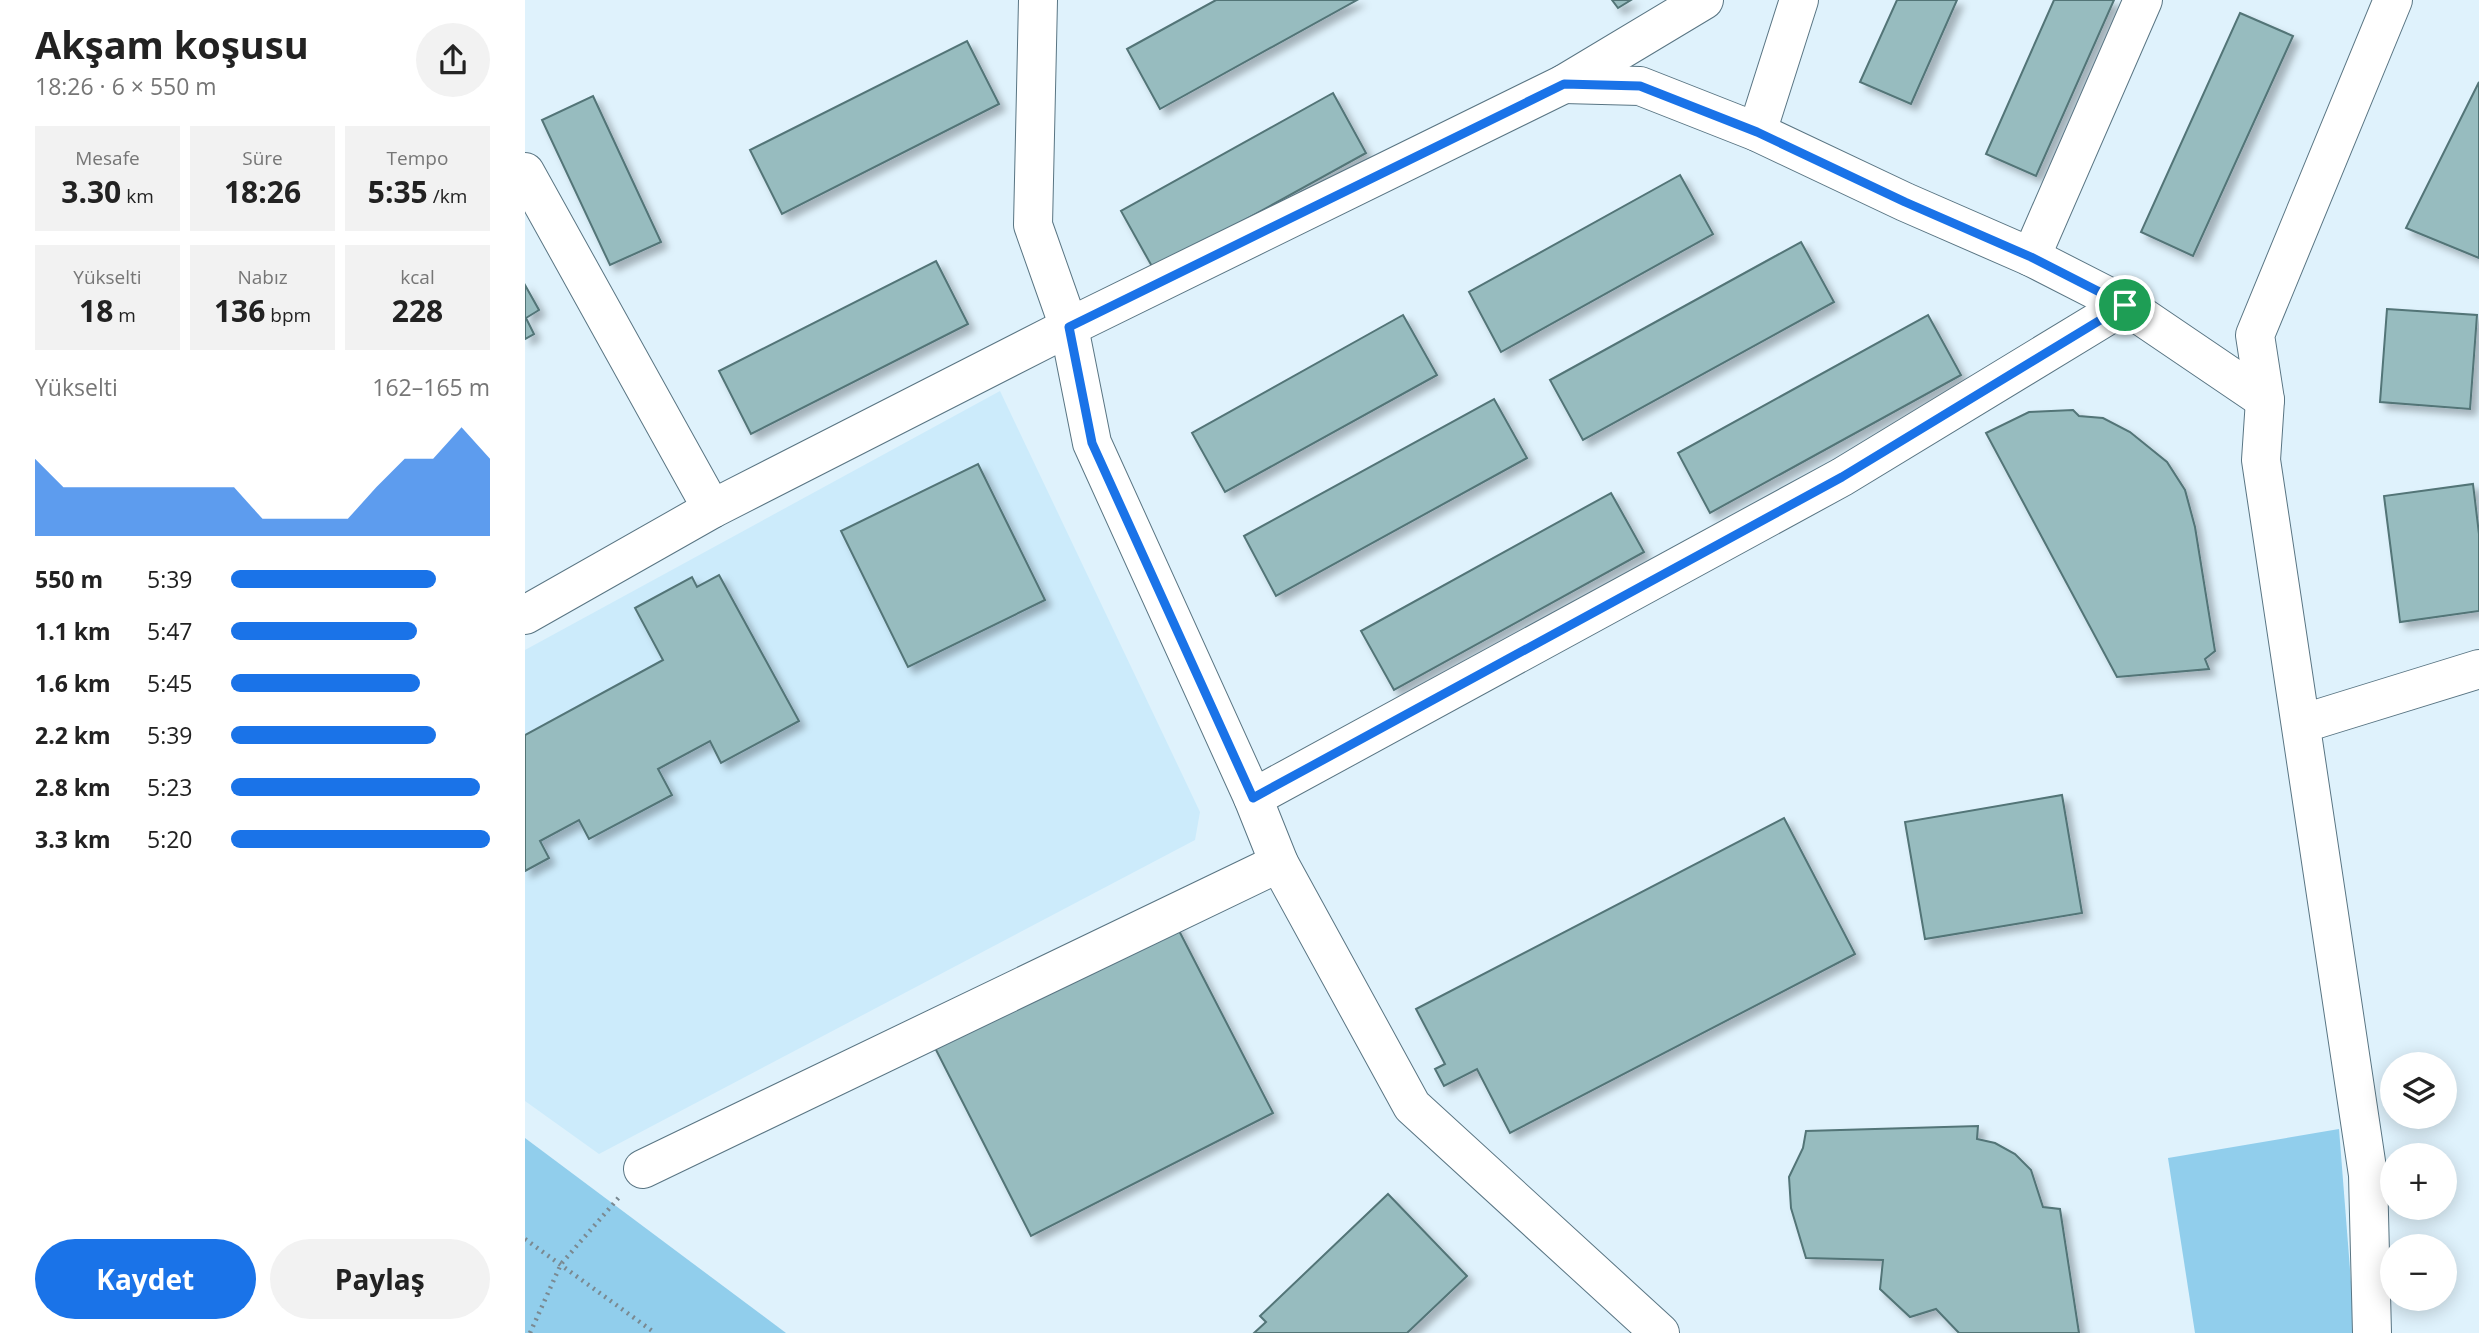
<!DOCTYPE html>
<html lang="tr">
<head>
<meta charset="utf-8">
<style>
	body { margin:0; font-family:"Open Sans",sans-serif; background:#f2f2f2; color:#222; height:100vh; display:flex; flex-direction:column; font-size:26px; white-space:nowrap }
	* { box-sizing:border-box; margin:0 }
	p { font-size:23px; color:#767676 }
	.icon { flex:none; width:38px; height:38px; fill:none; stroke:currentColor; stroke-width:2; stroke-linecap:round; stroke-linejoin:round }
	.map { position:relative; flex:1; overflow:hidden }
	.side { display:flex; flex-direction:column; background:#fff; width:525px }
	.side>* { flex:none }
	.fabs { position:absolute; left:1855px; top:1052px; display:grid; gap:14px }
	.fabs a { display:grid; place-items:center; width:77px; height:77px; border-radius:50%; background:#fff; box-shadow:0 4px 18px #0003; font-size:35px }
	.pin { position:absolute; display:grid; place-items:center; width:60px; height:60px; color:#fff; margin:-30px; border:4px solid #fff; border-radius:50%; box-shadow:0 2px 7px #0007 }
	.round { display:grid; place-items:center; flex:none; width:74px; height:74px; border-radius:37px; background:#f2f2f2 }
	.head { display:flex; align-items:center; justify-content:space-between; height:119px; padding:0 35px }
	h1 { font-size:38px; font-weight:700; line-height:52px }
	.figures { display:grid; grid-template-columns:repeat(3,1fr); gap:10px; height:119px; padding:7px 35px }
	.figures div { display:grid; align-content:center; border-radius:0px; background:#f2f2f2; text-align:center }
	.figures b { font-size:30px; font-weight:700 }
	.figures small { font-size:19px; font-weight:400 }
	.figures p { font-size:19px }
	.chart { height:196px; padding:14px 35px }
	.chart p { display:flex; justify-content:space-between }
	.chart svg { width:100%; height:126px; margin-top:7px; fill:#1a73e8; opacity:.7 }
	.action { display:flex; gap:14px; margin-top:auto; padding:14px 35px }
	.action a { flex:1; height:80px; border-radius:42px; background:#1a73e8; color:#fff; font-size:28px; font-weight:700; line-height:80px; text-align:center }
	.action a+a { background:#f2f2f2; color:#222 }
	ul { padding:0 35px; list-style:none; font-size:23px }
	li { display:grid; grid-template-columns:112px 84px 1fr; align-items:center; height:52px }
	li i { height:18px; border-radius:9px; background:#1a73e8 }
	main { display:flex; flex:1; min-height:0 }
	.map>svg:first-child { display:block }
</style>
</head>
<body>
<main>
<section class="side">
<div class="head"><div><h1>Akşam koşusu</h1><p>18:26 · 6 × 550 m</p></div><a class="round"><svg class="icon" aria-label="share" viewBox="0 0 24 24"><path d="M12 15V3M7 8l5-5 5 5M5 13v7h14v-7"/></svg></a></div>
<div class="figures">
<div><p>Mesafe</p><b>3.30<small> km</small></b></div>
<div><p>Süre</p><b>18:26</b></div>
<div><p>Tempo</p><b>5:35<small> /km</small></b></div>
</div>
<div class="figures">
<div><p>Yükselti</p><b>18<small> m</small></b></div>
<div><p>Nabız</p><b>136<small> bpm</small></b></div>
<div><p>kcal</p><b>228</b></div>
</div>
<div class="chart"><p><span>Yükselti</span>162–165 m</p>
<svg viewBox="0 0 160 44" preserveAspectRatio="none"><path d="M0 44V17L10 27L20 27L30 27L40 27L50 27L60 27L70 27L80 38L90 38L100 38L110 38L120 27L130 17L140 17L150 6L160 17V44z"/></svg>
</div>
<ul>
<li><b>550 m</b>5:39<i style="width:79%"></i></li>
<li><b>1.1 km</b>5:47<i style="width:72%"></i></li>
<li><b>1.6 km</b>5:45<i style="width:73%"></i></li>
<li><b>2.2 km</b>5:39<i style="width:79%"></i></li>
<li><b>2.8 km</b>5:23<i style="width:96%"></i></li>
<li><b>3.3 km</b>5:20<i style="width:100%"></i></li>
</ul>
<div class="action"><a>Kaydet</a><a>Paylaş</a></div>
</section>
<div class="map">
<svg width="1954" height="1333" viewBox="0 0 1954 1333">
	<defs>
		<filter id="shadow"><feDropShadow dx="6" dy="6" stdDeviation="3.5" flood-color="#0004"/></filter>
	</defs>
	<rect width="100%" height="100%" fill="#dff2fc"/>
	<polygon fill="#ccebfb" points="475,391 675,812 670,840 74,1154 0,1101 0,650"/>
	<g fill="#91ceec">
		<polygon points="1814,1129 1830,1333 1670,1333 1643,1158"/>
		<polygon points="0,1138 261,1333 0,1333"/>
	</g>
	<g fill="#97bcbf" stroke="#527477" stroke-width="2" filter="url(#shadow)">
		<polygon points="691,0 832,0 635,109 602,49"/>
		<polygon points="1087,0 1106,0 1093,8"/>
		<polygon points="1372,0 1432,0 1386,104 1335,82"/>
		<polygon points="1529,0 1589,0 1511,176 1461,154"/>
		<polygon points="1715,13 1768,36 1668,256 1616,232"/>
		<polygon points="442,41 474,104 257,214 225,150"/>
		<polygon points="1954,82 1954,258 1881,228"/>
		<polygon points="808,93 841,153 629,270 596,211"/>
		<polygon points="68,96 136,242 85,265 17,120"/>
		<polygon points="1155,175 1188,234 976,352 944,292"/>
		<polygon points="1276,242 1309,302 1058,440 1025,380"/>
		<polygon points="411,261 443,324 226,434 194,371"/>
		<polygon points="0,285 14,310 1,318 9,334 0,339"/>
		<polygon points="1862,309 1952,315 1945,409 1855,402"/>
		<polygon points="878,315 912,375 700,492 667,433"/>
		<polygon points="1403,315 1436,375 1185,513 1153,453"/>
		<polygon points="969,399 1002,458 751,596 719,536"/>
		<polygon points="1548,410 1554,416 1578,418 1605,432 1642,462 1660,490 1670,527 1690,651 1680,659 1684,669 1592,677 1461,433 1504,412"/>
		<polygon points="453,464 520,600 383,667 316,531"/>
		<polygon points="1948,484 1954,534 1954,611 1875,622 1859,496"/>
		<polygon points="1086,493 1119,552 869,690 836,631"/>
		<polygon points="194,575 274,721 196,763 185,741 133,769 147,795 64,839 54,820 15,841 24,858 0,871 0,735 138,660 110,608 167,577 172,587"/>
		<polygon points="1537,795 1557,913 1400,939 1380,822"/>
		<polygon points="1259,818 1330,954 985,1133 952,1069 919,1086 910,1069 920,1064 891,1009"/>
		<polygon points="649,921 748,1113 506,1236 408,1044"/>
		<polygon points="1453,1126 1452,1139 1470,1143 1490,1154 1506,1170 1518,1207 1535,1209 1554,1333 1434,1333 1411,1309 1385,1317 1355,1289 1358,1260 1281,1258 1266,1208 1264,1177 1278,1148 1281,1131"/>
		<polygon points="863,1194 942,1276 882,1333 729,1333 741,1322 735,1316"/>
	</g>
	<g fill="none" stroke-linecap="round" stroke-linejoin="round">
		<defs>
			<g id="minor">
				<polyline points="513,0 508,225 544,327 567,443 728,798 754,863 887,1106 1135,1333"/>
				<polyline points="1039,84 1115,86 1232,132 1380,202 1506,257 1600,305 1740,400"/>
				<polyline points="1232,132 1274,0"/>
				<polyline points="0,172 187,509"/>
				<polyline points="1506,257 1618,0"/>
				<polyline points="0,615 187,509 544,327 1039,84 1179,0"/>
				<polyline points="1776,724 1954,669"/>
				<polyline points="728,798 1317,477 1600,305"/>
				<polyline points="118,1169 754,863"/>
				<polyline points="1847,1333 1843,1175 1736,460 1740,400 1730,335 1868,0"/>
			</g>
		</defs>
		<use href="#minor" stroke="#597583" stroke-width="40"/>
		<g stroke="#7a8991" stroke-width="4.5" stroke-dasharray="2 5" stroke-linecap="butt">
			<polyline points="0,1239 130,1333"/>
			<polyline points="5,1333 36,1264 96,1195"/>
		</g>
		<use href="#minor" stroke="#fff" stroke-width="38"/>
	</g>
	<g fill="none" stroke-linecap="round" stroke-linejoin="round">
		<defs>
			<polygon id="route" points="1039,84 1115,86 1232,132 1380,202 1506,257 1600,305 1317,477 728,798 567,443 544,327"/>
		</defs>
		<use href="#route" stroke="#fff" stroke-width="14"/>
		<use href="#route" stroke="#1a73e8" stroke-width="9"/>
	</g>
</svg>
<div class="fabs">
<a><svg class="icon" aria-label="layers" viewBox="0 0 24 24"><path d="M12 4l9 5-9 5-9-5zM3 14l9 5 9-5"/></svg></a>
<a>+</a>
<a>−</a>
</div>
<div class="pin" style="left:1600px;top:305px;background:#1e9e55"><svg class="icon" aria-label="arrive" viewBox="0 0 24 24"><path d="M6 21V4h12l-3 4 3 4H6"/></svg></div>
</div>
</main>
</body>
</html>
